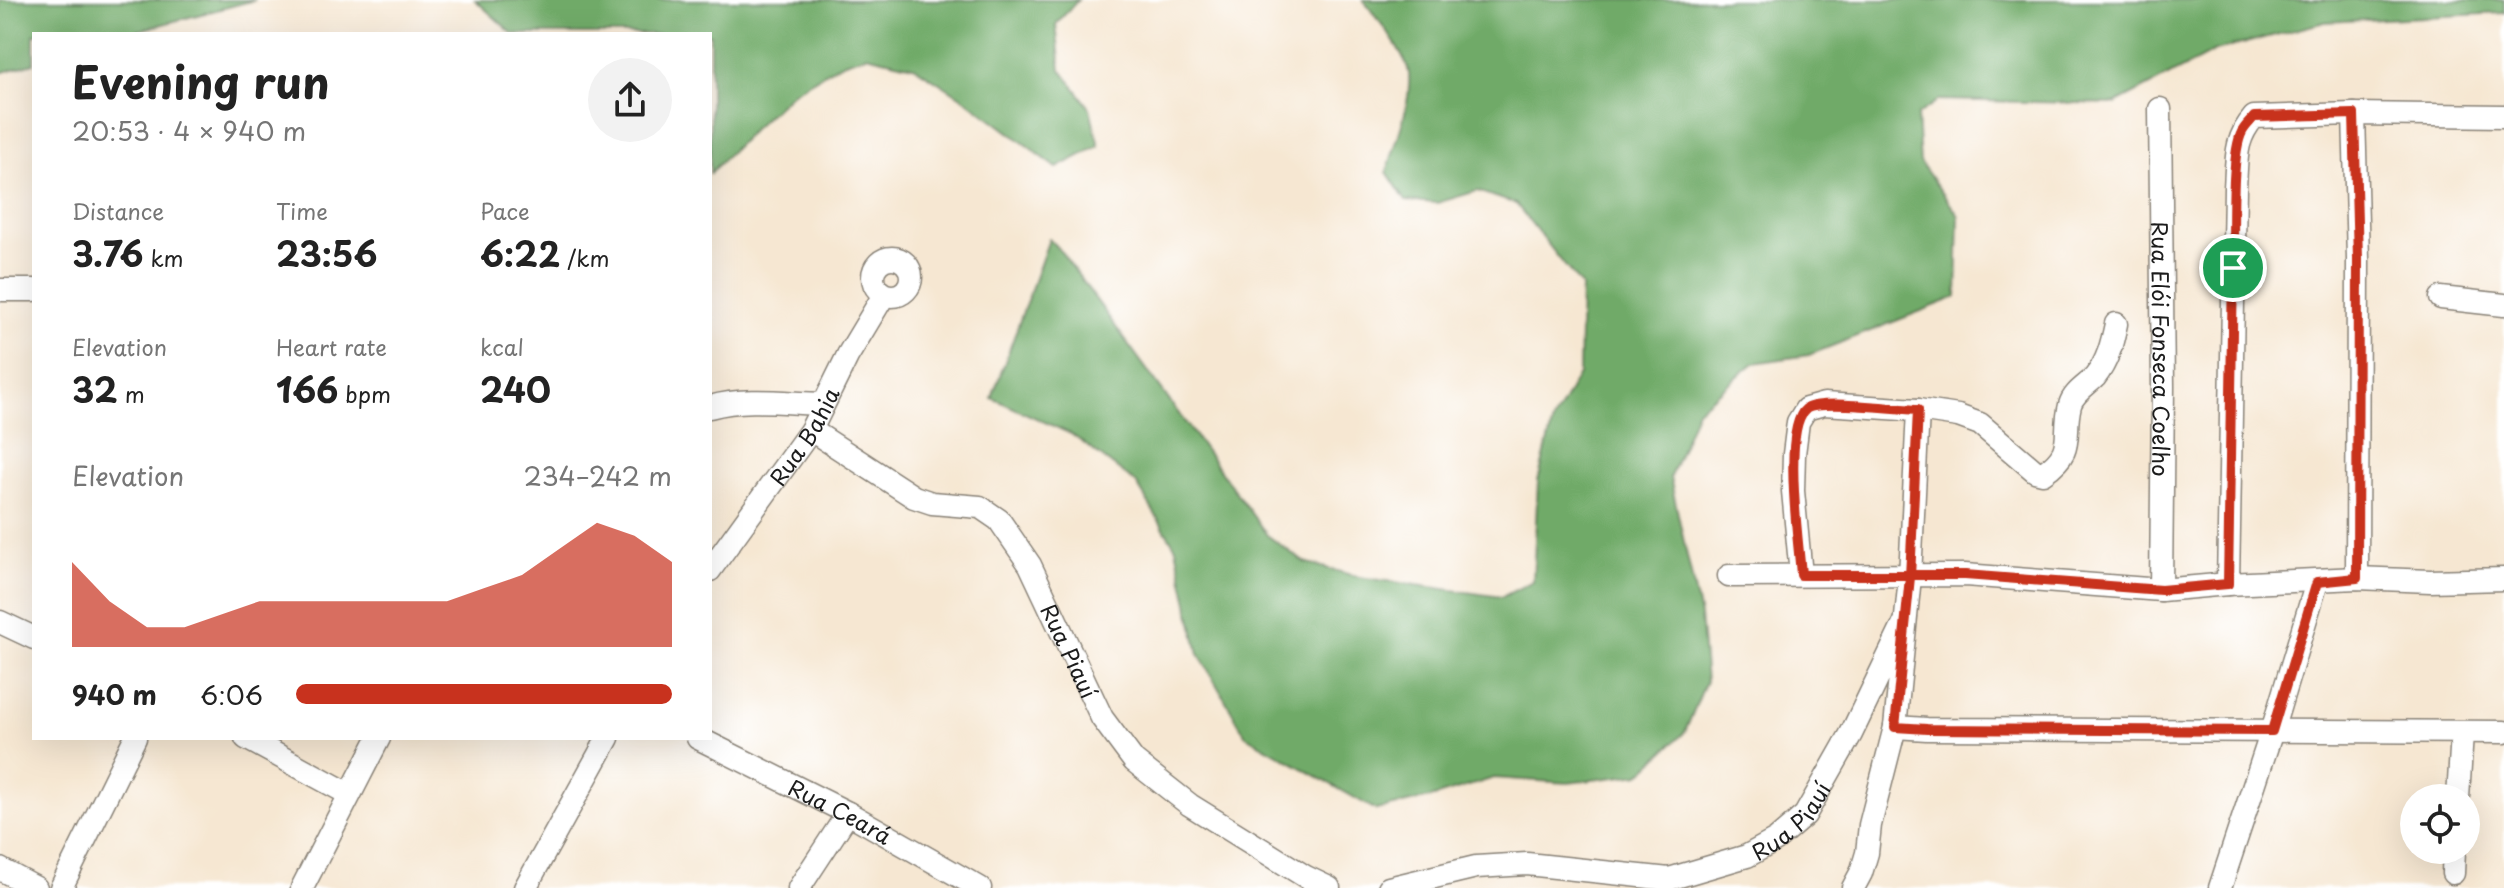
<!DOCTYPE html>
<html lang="en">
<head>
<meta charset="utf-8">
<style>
	body { margin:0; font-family:"Playpen Sans",sans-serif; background:#f2f2f2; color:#222; height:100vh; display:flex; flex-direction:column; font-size:30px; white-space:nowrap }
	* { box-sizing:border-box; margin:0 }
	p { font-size:26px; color:#767676 }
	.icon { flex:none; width:44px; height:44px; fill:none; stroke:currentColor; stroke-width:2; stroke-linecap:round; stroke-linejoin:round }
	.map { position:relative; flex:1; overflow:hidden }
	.drawer { position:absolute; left:32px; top:32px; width:680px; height:708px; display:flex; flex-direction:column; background:#fff; border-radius:0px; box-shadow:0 8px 32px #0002 }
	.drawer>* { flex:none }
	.buttons { position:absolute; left:2400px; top:784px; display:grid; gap:16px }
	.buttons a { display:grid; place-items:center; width:80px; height:80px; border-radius:50%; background:#fff; box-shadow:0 8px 32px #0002; font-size:40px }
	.pin { position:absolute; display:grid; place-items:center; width:68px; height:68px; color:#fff; margin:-34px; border:4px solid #fff; border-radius:50%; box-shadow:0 2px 8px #0007 }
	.round { display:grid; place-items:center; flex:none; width:84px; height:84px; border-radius:42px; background:#f2f2f2 }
	.head { display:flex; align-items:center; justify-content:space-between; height:136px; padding:0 40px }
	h1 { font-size:44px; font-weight:700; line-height:60px }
	.figures { display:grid; grid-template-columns:repeat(3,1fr); gap:12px; height:136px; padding:8px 40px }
	.figures div { display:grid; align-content:center }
	.figures b { font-size:34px; font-weight:700 }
	.figures small { font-size:22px; font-weight:400 }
	.figures p { font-size:22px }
	.chart { height:224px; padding:16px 40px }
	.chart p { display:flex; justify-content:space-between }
	.chart svg { width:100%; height:144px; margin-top:8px; fill:#c8321e; opacity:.7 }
	ul { padding:0 40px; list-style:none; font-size:26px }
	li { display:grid; grid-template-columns:128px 96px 1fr; align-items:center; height:60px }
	li i { height:20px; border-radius:10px; background:#c8321e }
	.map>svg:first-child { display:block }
</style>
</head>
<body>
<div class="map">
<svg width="2504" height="888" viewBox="0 0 2504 888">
	<rect width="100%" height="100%" fill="#fff"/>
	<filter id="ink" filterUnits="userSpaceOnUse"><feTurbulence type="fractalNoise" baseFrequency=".0125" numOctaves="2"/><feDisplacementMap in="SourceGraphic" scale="16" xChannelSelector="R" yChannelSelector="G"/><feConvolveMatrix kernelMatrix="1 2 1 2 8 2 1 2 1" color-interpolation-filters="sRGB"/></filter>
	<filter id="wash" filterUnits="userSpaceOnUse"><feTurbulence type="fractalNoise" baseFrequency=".006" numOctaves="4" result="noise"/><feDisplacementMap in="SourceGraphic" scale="32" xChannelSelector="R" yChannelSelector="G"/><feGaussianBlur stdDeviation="1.8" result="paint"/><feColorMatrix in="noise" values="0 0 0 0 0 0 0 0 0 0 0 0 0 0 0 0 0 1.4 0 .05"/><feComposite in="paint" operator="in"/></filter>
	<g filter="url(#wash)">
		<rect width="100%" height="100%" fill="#f6e7d2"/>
		<g fill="#70aa68" stroke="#466342" stroke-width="2">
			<polygon points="0,0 255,0 125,34 34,34 34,63 0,73"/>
			<polygon points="475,0 1078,0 1056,24 1061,69 1090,108 1099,146 1057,168 969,102 913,66 866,55 842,63 793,92 753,129 710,173 710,34 513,34"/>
			<path d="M1363,0H2504V13L2325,22L2215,51L2115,104L1939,100L1917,115L1920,162L1959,216L1957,297L1809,355L1754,363L1697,410L1670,477L1700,616L1706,681L1685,732L1640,774L1568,783L1494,778L1434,797L1376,810L1246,736L1199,654L1176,548L1136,483L1071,434L992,398L1049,239L1062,253L1267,535L1304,562L1359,577L1502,597L1533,581L1538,481L1553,421L1579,374L1581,286L1516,204L1477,191L1437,203L1406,201L1387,172C1396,141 1411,107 1409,74C1408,56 1375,15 1363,0Z"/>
		</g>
	</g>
	<g filter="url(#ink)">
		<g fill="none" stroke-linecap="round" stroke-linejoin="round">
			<defs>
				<g id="minor">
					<path id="s1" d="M2160,109L2163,386L2161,590"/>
					<polyline points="2354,114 2358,259 2357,578"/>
					<circle cx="892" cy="277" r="19"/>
					<polyline points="0,290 34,290"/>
					<polyline points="2441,298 2504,305"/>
					<path d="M710,407C746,397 786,403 822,404"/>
					<path id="s2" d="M811,430L914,497L932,503L980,507L999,520L1030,565L1102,718L1134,761L1190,805L1306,877L1329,888"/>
					<path id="s3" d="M710,570L811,430L848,355L884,295"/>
					<path d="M1801,575L1793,491L1794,454L1798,422L1806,409L1824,404L1918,410L1958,416L1980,424L2035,471L2043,473C2077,450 2062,436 2070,405C2073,393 2086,386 2095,377C2108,361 2112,343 2116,324"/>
					<polyline points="1729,576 1965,575 2161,590 2228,584 2357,578 2430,581 2504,579"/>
					<path d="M2228,584L2235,188C2237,159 2234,140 2254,117L2354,114L2504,116"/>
					<polyline points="0,622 34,638"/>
					<polyline points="1895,727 1927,729 2504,732"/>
					<polyline points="246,738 349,794"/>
					<path id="s4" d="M698,738L848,813L980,888"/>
					<polyline points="2458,798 2462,733"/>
					<polyline points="0,869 36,888"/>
					<polyline points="2453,873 2454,850"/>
					<polyline points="61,888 135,738"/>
					<polyline points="302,888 379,738"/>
					<polyline points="525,888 608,738"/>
					<polyline points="799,888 848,813"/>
					<path id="s5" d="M1389,888L1476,867L1527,864L1669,879L1747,856L1776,840L1805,815L1851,734L1904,624"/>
					<polyline points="1853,888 1861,873 1867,853 1870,825 1895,727 1910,577 1918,410"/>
					<polyline points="2220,888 2272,731 2317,582"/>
				</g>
			</defs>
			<use href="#minor" stroke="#898277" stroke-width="25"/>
			<use href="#minor" stroke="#fff" stroke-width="22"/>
		</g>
	</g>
	<g fill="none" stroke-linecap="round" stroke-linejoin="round" filter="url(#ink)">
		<defs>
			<path id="route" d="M2233,268L2228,584L2161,590L1965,575H1801C1799,544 1782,428 1806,409C1820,399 1897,409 1918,410L1910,577L1895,727L1927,729L2272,731L2317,582L2357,578L2358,259L2354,114L2254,117C2250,122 2245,126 2242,132C2230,154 2234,239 2233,268"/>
		</defs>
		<use href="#route" stroke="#fff" stroke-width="16"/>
		<use href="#route" stroke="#c8321e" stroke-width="10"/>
	</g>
	<g text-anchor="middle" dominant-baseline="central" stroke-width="8" stroke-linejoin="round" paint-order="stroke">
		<g font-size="22" fill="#1c1c1c" stroke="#fff">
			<text stroke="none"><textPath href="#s1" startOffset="240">Rua Elói Fonseca Coelho</textPath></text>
			<text stroke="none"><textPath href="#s3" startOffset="164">Rua Bahia</textPath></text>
			<text stroke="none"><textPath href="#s2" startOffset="362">Rua Piauí</textPath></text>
			<text stroke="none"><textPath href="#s4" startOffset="160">Rua Ceará</textPath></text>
			<text stroke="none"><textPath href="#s5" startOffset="422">Rua Piauí</textPath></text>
		</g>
	</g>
</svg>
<div class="buttons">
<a><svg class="icon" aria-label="locate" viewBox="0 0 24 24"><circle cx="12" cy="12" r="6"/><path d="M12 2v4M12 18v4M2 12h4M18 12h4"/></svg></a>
</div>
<div class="pin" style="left:2233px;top:268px;background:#1e9e55"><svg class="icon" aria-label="arrive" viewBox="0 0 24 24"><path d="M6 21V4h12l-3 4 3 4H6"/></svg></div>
<section class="drawer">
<div class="head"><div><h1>Evening run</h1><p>20:53 · 4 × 940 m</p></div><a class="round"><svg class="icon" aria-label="share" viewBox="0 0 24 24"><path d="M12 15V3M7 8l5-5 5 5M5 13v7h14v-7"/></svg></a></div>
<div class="figures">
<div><p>Distance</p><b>3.76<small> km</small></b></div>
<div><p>Time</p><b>23:56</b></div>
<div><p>Pace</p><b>6:22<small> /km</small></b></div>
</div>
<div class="figures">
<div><p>Elevation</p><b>32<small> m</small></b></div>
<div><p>Heart rate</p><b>166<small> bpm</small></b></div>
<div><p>kcal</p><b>240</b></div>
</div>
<div class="chart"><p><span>Elevation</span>234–242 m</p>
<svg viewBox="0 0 160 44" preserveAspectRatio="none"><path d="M0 44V18L10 30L20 38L30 38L40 34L50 30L60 30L70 30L80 30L90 30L100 30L110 26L120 22L130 14L140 6L150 10L160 18V44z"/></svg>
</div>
<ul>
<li><b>940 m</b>6:06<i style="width:100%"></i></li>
</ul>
</section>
</div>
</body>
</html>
